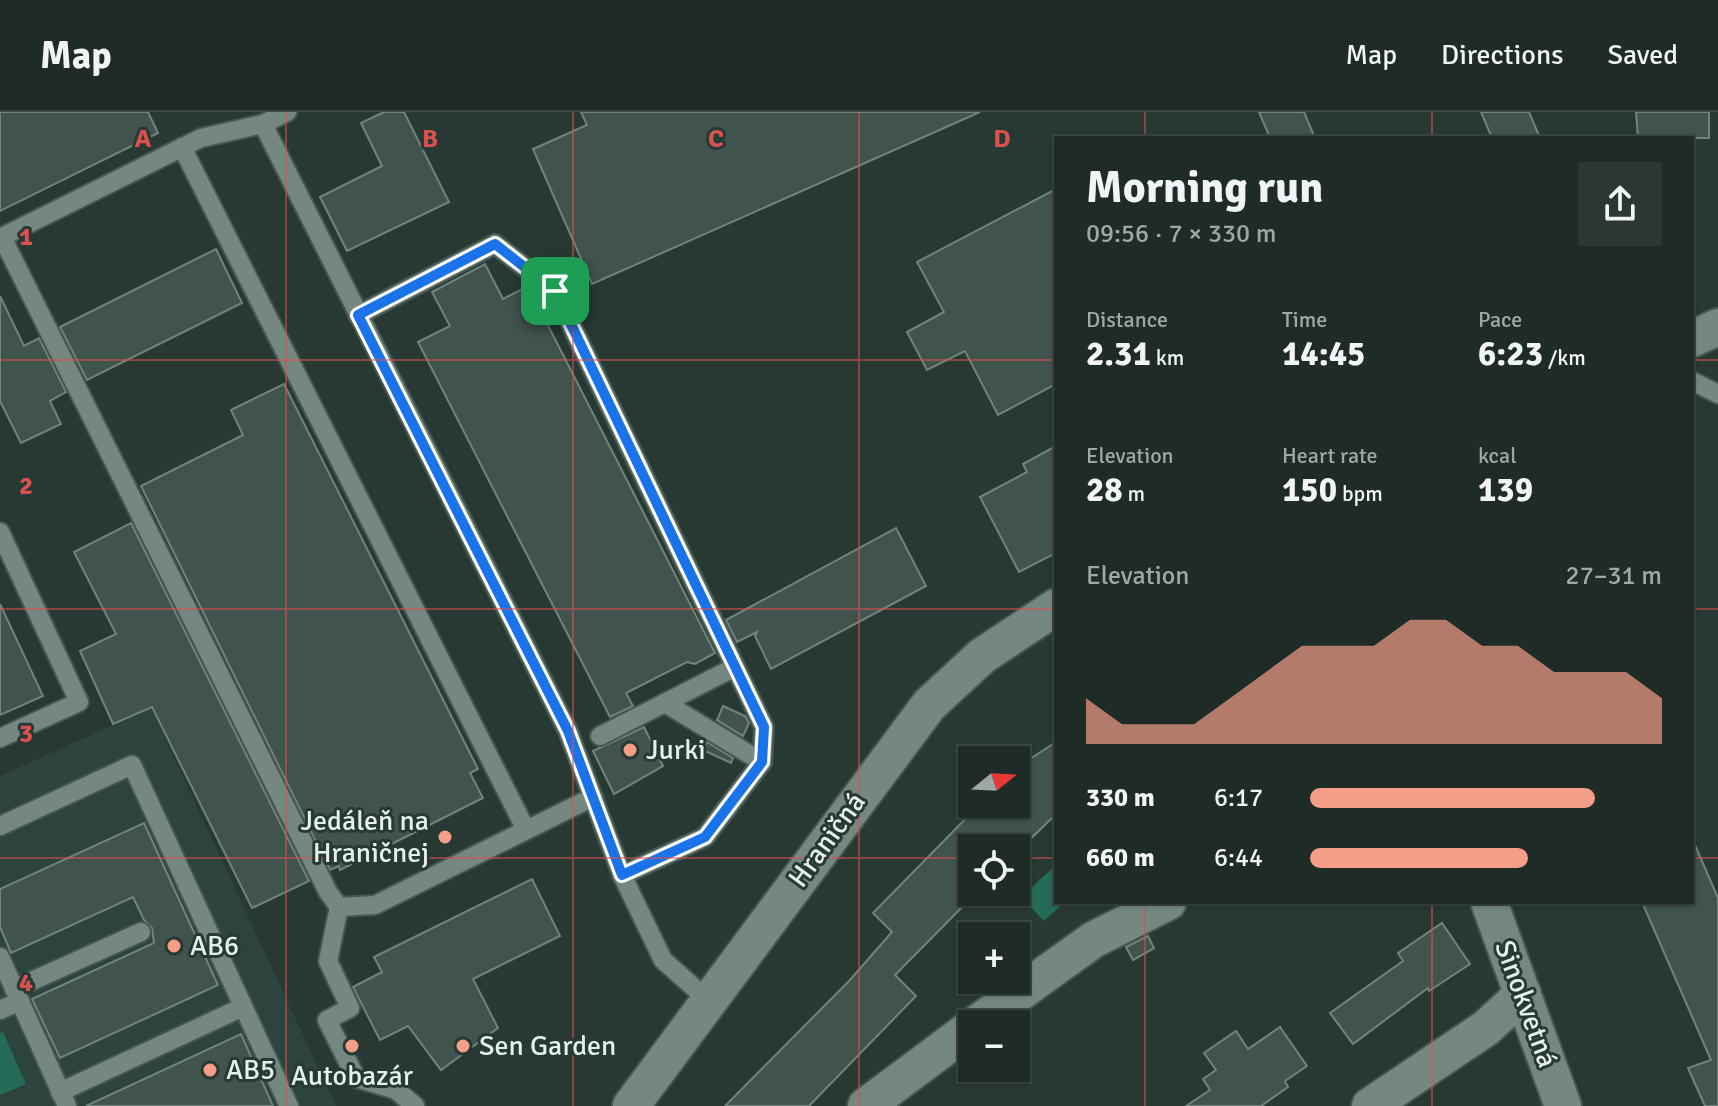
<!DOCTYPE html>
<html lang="en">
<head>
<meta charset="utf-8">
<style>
	body { margin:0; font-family:Signika,sans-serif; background:#2b3732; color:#f1f3f6; height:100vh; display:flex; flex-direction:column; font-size:30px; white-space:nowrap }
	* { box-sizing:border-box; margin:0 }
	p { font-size:26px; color:#a1a7a7 }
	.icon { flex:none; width:44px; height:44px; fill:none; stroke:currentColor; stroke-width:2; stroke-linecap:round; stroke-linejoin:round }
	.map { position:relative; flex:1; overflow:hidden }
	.sheet { position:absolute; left:1054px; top:24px; width:640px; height:768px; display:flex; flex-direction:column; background:#1e2b26; border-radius:0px; box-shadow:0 2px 6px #0004,0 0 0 2px #3c4743 }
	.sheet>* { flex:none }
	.needle { width:52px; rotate:72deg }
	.controls { position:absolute; left:958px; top:634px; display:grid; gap:16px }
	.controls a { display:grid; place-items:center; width:72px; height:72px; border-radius:0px; background:#1e2b26; box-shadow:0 2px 6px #0004,0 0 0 2px #3c4743; font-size:40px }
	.pin { position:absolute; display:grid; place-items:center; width:68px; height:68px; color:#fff; margin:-34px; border-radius:16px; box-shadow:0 4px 12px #0006 }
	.round { display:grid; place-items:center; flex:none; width:84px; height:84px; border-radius:0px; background:#2b3732 }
	.summary { display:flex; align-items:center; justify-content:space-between; height:136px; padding:0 32px }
	h1 { font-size:44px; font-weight:800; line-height:60px }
	.metrics { display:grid; grid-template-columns:repeat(3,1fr); gap:12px; height:136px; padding:8px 32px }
	.metrics div { display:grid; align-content:center }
	.metrics b { font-size:34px; font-weight:800 }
	.metrics small { font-size:22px; font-weight:400 }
	.metrics p { font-size:22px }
	.chart { height:224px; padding:16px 32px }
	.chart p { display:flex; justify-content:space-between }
	.chart svg { width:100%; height:144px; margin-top:8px; fill:#f49e87; opacity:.7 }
	ul { padding:0 32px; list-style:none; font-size:26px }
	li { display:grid; grid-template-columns:128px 96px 1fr; align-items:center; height:60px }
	li i { height:20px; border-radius:10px; background:#f49e87 }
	header { display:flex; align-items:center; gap:48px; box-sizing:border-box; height:112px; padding:0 40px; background:#1e2b26; border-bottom:2px solid #3c4743 }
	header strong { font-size:38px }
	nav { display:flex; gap:44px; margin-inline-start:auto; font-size:28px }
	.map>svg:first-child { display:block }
</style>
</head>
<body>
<header>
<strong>Map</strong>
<nav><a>Map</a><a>Directions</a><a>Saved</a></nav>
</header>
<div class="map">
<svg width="1718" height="994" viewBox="0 0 1718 994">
	<rect width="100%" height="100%" fill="#283933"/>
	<polygon fill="#2c443d" points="151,596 336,994 0,994 0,664"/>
	<g fill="#246b58">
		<polygon points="1056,753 1056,790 1065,790 1044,809 1021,785"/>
		<polygon points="3,920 26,972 0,983 0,922"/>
	</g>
	<g fill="#41534d" stroke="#70837c" stroke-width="2">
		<polygon points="0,0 148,0 158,21 0,99"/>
		<polygon points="384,0 404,0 449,90 347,139 320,85 382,54 361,11"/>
		<polygon points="581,0 980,0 592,172 533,37 587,13"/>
		<polygon points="1259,0 1304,0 1315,26 1270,26"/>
		<polygon points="1481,0 1529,0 1540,26 1492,26"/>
		<polygon points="1636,0 1709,0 1709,26 1638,26"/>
		<polygon points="1056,77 1056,272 998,303 965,239 927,258 907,220 944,200 917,150"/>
		<polygon points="216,137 242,191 87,268 60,215"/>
		<polygon points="485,152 503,187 528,174 715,541 695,552 687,550 626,581 633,594 610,605 418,230 450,214 432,180"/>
		<polygon points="0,184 24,234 39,226 66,280 50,289 61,312 21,331 0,289"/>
		<polygon points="284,272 478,657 470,661 483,686 340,758 339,754 330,758 141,374 243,323 231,298"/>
		<polygon points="1056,334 1056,441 1019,460 980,385 1027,360 1023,352"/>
		<polygon points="131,411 309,769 252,796 152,595 113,612 80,539 116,522 74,440"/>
		<polygon points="896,416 926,474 771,557 755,524 757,520 737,530 726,508"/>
		<polygon points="0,492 43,584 0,603"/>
		<polygon points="723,594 745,604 749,611 743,624 717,608"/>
		<polygon points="644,615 663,654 614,682 593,639"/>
		<polygon points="707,630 733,646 731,651 703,638"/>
		<polygon points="1056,630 1056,702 1016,741 1016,736 972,736 972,780 977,780 895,863 916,884 809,994 725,994 849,869 892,820 873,801 980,692 1016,692 1016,656"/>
		<polygon points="144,711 218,873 60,946 32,887 154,831 152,816 144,808 133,785 11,841 0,815 0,777"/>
		<polygon points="1692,726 1718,786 1718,994 1705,994 1688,956 1711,948 1642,790 1692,790"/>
		<polygon points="532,767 560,824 473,867 498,916 441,958 408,914 380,928 353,875 382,860 374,845"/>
		<polygon points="1442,811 1470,852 1429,879 1428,876 1353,932 1330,901 1403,849 1398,841"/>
		<polygon points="1148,824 1154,836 1133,848 1126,835"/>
		<polygon points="1280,915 1307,954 1285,969 1288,975 1261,994 1186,994 1210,978 1203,967 1216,958 1204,941 1236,919 1248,937"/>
		<polygon points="241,922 273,994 86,994"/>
	</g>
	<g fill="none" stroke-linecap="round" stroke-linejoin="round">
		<defs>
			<g id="lane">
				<polyline points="287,0 263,12 201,26 2,125 328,780 339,795 375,793 593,685"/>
				<polyline points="263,12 568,619 622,763 663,848 709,889"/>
				<polyline points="182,35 526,718"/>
				<polyline points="358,203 495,132 555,179 764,615 762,650 705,725 622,763"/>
				<polyline points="1692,269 1718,282"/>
				<polyline points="0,420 79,590 0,626"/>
				<polyline points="665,591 762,650"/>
				<polyline points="600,624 735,555"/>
				<polyline points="0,714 132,653 289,994"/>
				<polyline points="339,795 328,849 350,896 327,908 356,966 396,978 415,994"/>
				<polyline points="0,845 67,994"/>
				<polyline points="14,877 141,820"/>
				<polyline points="0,898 20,889"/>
				<polyline points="60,980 243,895"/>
			</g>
			<g id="street">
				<polyline points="1692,227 1718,215"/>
				<polyline points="1489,790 1563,994"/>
				<polyline points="976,912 1093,828 1168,790"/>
				<polyline points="631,994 929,593 982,544 1056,495"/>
				<polyline points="866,994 972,915"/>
				<polyline points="1370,994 1486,916 1523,882"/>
			</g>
		</defs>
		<use href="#lane" stroke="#475651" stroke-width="22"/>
		<use href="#street" stroke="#475651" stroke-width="40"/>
		<use href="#lane" stroke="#748881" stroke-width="18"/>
		<use href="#street" stroke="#748881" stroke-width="36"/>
	</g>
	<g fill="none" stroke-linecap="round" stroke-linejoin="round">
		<defs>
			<polygon id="route" points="495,132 555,179 764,615 762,650 705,725 622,763 568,619 358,203"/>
		</defs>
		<use href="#route" stroke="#fff" stroke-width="16"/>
		<use href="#route" stroke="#1a73e8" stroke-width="10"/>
	</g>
	<path fill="none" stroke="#d9504f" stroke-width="2" stroke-opacity="0.55" d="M286,0V994M573,0V994M859,0V994M1145,0V26M1432,0V26M0,248H1056M1692,248H1718M0,497H1056M1692,497H1718M0,746H972M1016,746H1056M1692,746H1718M1145,790V994M1432,790V994"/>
	<g fill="#f49e87" stroke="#283933" stroke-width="3">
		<circle cx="630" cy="638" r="8"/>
		<circle cx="445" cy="725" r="8"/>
		<circle cx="174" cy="834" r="8"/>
		<circle cx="352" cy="934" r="8"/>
		<circle cx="463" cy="934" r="8"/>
		<circle cx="210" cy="958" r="8"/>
	</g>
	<g text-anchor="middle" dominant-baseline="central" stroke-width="6" stroke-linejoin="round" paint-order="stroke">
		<g font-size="28" fill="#e5f0ec" stroke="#283933" text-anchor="start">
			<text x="646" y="638">Jurki</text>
			<text x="429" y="709" text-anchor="end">Jedáleň na<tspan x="429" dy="32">Hraničnej</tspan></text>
			<text x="190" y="834">AB6</text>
			<text x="479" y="934">Sen Garden</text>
			<text x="226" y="958">AB5</text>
			<text x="352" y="964" text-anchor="middle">Autobazár</text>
		</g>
		<g font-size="28" fill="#e5f0ec" stroke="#283933">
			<text transform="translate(827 728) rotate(-54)">Hraničná</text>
			<text transform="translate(1526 892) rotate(70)">Sinokvetná</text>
		</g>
	</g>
	<g font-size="26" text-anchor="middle" font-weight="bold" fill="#d9504f" stroke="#283933" stroke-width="6" stroke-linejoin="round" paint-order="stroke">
		<text x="143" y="35">A</text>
		<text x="430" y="35">B</text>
		<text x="716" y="35">C</text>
		<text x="1002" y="35">D</text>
		<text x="26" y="133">1</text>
		<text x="26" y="382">2</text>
		<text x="26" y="630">3</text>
		<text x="26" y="879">4</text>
	</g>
</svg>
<div class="controls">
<a><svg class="needle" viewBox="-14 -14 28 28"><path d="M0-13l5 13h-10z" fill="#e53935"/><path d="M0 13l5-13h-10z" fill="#a1a7a7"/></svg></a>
<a><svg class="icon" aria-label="locate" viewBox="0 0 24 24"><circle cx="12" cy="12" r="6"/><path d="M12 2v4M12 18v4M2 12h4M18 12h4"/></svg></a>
<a>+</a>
<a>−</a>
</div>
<div class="pin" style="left:555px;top:179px;background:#1e9e55"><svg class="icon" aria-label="arrive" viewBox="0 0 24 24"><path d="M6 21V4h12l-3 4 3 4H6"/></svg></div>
<section class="sheet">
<div class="summary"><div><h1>Morning run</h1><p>09:56 · 7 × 330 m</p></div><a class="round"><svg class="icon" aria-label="share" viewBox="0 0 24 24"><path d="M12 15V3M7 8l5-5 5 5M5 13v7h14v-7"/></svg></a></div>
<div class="metrics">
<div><p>Distance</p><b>2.31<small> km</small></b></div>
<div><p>Time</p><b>14:45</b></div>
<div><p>Pace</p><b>6:23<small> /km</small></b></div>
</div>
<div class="metrics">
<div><p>Elevation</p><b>28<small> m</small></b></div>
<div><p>Heart rate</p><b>150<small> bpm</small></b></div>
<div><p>kcal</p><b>139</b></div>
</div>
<div class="chart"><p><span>Elevation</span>27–31 m</p>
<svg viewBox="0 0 160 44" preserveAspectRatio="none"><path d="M0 44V30L10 38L20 38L30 38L40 30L50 22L60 14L70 14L80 14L90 6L100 6L110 14L120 14L130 22L140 22L150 22L160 30V44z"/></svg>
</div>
<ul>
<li><b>330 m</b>6:17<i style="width:81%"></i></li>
<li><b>660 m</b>6:44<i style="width:62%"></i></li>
</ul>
</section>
</div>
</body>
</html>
